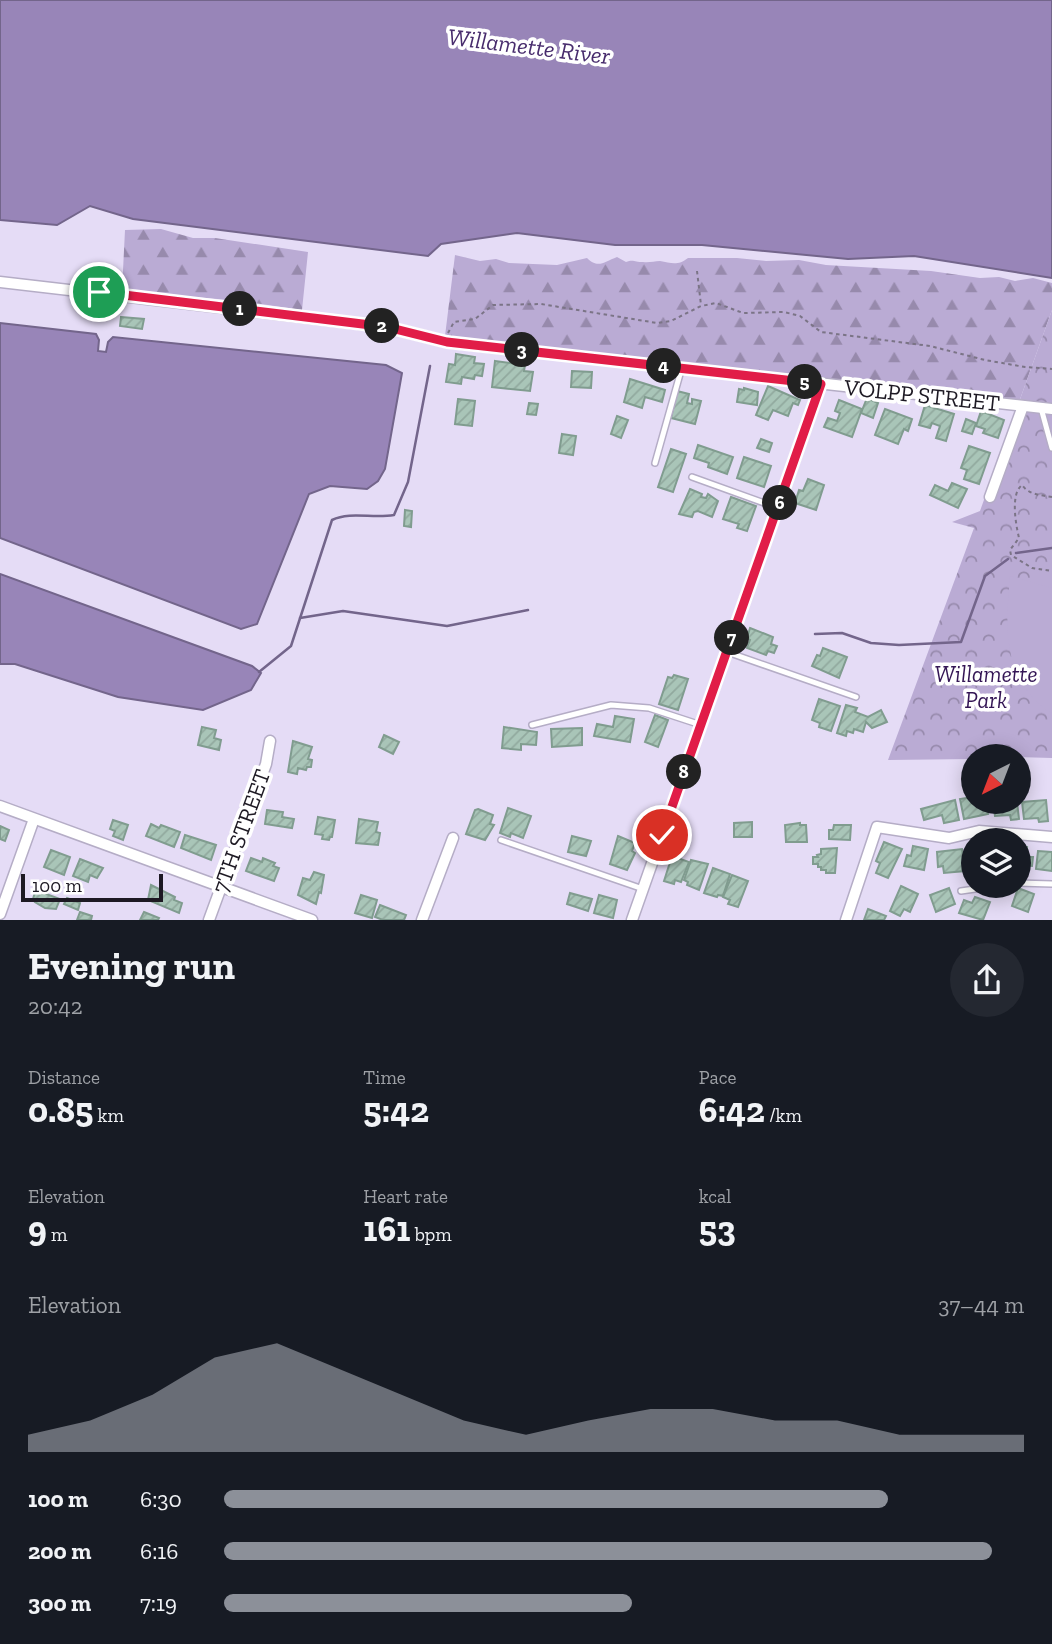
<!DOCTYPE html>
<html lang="en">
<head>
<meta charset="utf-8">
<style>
	body { margin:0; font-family:"Zilla Slab",serif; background:#242831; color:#f1f3f6; height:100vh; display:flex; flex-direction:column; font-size:26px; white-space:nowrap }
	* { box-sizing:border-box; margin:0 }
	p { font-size:23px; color:#9ea1a6 }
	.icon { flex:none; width:38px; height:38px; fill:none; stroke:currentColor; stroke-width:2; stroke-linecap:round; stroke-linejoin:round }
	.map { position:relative; height:920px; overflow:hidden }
	.drawer { display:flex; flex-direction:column; background:#171b24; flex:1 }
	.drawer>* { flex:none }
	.needle { width:46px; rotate:222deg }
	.tools { position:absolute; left:961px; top:744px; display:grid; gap:14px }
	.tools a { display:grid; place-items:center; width:70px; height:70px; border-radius:50%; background:#171b24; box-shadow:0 4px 18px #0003; font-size:35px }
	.scale { position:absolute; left:21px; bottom:18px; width:142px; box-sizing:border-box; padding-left:7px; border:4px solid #1d1923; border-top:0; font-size:19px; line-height:24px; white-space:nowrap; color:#1d1923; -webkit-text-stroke:5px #fff; paint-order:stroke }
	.pin { position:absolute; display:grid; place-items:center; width:60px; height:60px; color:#fff; margin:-30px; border:4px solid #fff; border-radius:50%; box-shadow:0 2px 7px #0007 }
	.km { position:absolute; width:35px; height:35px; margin:-18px; border-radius:50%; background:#222; color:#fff; font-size:19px; line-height:35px; text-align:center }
	.round { display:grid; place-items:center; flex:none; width:74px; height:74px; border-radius:37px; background:#242831 }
	.summary { display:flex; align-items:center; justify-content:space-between; height:119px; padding:0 28px }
	h1 { font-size:38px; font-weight:800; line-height:52px }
	.figures { display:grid; grid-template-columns:repeat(3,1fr); gap:10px; height:119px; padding:7px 28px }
	.figures div { display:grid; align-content:center }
	.figures b { font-size:35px; font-weight:800 }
	.figures small { font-size:19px; font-weight:400 }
	.figures p { font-size:19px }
	.chart { height:196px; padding:14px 28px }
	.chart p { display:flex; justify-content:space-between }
	.chart svg { width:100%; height:126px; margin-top:7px; fill:#8c9099; opacity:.7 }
	ul { padding:0 28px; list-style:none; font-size:23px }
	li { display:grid; grid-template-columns:112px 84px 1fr; align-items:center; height:52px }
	li i { height:18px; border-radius:9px; background:#8c9099 }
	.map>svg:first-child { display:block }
</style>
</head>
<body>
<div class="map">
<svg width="1052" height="920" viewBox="0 0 1052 920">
	<defs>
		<pattern id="forest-firs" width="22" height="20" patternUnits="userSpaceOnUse" patternTransform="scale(1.75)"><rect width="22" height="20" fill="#baabd4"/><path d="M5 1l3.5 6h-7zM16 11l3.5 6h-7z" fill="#978aac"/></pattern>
		<pattern id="park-crowns" width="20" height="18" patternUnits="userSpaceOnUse" patternTransform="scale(1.75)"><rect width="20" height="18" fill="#baabd4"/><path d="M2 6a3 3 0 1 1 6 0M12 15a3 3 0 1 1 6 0" fill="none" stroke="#978aac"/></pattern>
		<pattern id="building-hatch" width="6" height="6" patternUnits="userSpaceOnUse" patternTransform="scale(1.75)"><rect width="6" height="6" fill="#a9c5b8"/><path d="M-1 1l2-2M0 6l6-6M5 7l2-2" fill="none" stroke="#91a99e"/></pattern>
	</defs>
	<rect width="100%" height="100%" fill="#e5dcf6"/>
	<g fill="url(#forest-firs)">
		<polygon points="161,229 193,238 215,238 308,252 302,310 241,301 122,291 125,230"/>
		<path d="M455,255L480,261L496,259L509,263L557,265L587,258C598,269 604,262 617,257L626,262C633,259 635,262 643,262C649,263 654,261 660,261C671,263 678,266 688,258H737L766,261L799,260L826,265L931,271L980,278L999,277L1015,281L1033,278L1052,283V310L1019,402L838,380L816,382L763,372L445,336Z"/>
	</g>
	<polygon fill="url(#park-crowns)" points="1052,310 1052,758 973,756 973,759 888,760 974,528 952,522 980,511"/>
	<path fill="#baabd4" d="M1010,576L1052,588V713C1045,710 1041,705 1035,700C1002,666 1006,620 1010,576Z"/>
	<g fill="#9885b8" stroke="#73658b" stroke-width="2">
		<polygon points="0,0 1052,0 1052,278 914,256 848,259 702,245 615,245 517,233 441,244 428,256 133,219 90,206 57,225 0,220"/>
		<polygon points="0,323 96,334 99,340 98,351 106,352 108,342 113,337 386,365 402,373 385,469 378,481 367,489 330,486 309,494 257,624 241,629 0,538"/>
		<polygon points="0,574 252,666 261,673 251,690 203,710 118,697 15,664 0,664"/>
	</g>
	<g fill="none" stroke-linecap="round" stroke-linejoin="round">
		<g stroke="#73658b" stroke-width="2.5">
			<polyline points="1016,553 1052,548"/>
			<polyline points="300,618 343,611 447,626 528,610"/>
			<polyline points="815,634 842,633 871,643 899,645 961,642 985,576 1008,559"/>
			<path d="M259,672L291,646L332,520C351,511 373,519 394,515L408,482L430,366"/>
		</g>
	</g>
	<g fill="url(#building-hatch)" stroke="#809c8f" stroke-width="2">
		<polygon points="121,317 144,319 142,329 120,326"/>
		<polygon points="456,354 475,357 474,363 484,364 482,376 475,375 474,379 462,377 461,384 446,382 449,364 455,365"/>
		<polygon points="495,361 525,365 524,371 533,372 530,391 492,387"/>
		<polygon points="572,371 592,372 591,388 571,387"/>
		<polygon points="630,379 665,390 662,402 645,397 642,408 624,402"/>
		<polygon points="768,386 800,400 798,405 793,403 788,416 773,410 768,420 756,415"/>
		<polygon points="744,388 758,392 757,405 737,402 739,389 744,390"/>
		<polygon points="677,391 689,394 687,403 692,404 692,399 701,401 695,424 671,418"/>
		<polygon points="867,398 878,403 873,418 861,413"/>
		<polygon points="458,399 475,401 472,426 455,424"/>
		<polygon points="839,400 862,409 852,437 824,427 828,418 837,421 840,413 835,411"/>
		<polygon points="529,403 538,404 536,415 527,414"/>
		<polygon points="925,405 954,414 946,441 936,438 940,426 932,423 930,428 919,425"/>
		<polygon points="885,409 912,419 908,431 904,429 898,444 875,435"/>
		<polygon points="981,411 1004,420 998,438 983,433 985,429 976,426"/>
		<polygon points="617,416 628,420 621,438 611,434"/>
		<polygon points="966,419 976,423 972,434 962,431"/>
		<polygon points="562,434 576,436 573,455 559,453"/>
		<polygon points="761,439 772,443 769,452 757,448"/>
		<polygon points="698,445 733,457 727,474 708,467 709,463 694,458"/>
		<polygon points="969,446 990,453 979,484 964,479 967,470 961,468"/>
		<polygon points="671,449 686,454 673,492 658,487"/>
		<polygon points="744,457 771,466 764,487 737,478"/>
		<polygon points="808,479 824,485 816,510 795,503 799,490 803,491"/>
		<polygon points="952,483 967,489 958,508 930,495 935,485 948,491"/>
		<polygon points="690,489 702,494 701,497 706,498 708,494 718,501 712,517 698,511 694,512 692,517 679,514"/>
		<polygon points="731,497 756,506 747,531 737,528 739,524 723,519"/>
		<polygon points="405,510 412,511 411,527 404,526"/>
		<polygon points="750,628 773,637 771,644 777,646 774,653 768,651 766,655 747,648 750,640 747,638"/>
		<polygon points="823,648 847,657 839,678 812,666 817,655 820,656"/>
		<polygon points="674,675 688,679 678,710 659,704 668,677 672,678"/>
		<polygon points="819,699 840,706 831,731 819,727 820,723 812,720"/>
		<polygon points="846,705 857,708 855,712 868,717 881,710 887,722 872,728 866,722 863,732 854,729 853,733 847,731 846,736 837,733"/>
		<polygon points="655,715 668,720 658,747 645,742"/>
		<polygon points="615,716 634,719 630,742 594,736 597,724 613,727"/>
		<polygon points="202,727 216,730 214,738 221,740 219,750 198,745"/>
		<polygon points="504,727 537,732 536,745 521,744 521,750 502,748"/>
		<polygon points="582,728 582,745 552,747 551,729"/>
		<polygon points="384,735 399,742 393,754 379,747"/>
		<polygon points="293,741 312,747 308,759 312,760 311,767 307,767 306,770 298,768 297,774 288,772"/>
		<polygon points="973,797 974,803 980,802 981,806 986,805 988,814 964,819 960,799"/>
		<polygon points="955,800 959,820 944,823 942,815 924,820 921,809"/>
		<polygon points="1046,800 1048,821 1039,822 1038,818 1024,819 1022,802"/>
		<polygon points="993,802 1017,802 1019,819 1011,820 1010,815 995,816"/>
		<polygon points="508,808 531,816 523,838 511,833 510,837 500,833"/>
		<polygon points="478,809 493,815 490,824 494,825 485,840 466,834 475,810"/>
		<polygon points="267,810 283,812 282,817 294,819 292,828 265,824"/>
		<polygon points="318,817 335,820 332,837 330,837 329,840 322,839 323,835 315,834"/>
		<polygon points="359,819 378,822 376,832 380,833 378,845 356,843"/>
		<polygon points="113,820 128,825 123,840 113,836 115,831 110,829"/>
		<polygon points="752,822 752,837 734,837 734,823"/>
		<polygon points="800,823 800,825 806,825 807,842 786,842 785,825"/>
		<polygon points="151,824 159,828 161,825 180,832 174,847 146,836"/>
		<polygon points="834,825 851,825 850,840 829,839 829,830 833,830"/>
		<polygon points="0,826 9,830 5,841 0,839"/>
		<polygon points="185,835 216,845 211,860 181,848"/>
		<polygon points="572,836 591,841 586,856 568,852"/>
		<polygon points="618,836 635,843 632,851 635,853 627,870 610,864"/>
		<polygon points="884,842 902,849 888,878 876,873 880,863 876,861"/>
		<polygon points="913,846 928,849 924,870 904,866 907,855 911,856"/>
		<polygon points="1020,847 1027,847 1026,857 1033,857 1032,866 1018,865"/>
		<polygon points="837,848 835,873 826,873 826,870 821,870 821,867 818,867 818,864 813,864 813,857 818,857 817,855 821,854 821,849"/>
		<polygon points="962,849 965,871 944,873 943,866 938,867 937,852"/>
		<polygon points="51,850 70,857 64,875 44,867"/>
		<polygon points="1038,851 1052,852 1052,871 1036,869"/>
		<polygon points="672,856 689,862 681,882 675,880 674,884 664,881"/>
		<polygon points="251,858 262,862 263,858 275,863 273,866 279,868 274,881 246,871"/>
		<polygon points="80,859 103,868 97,878 90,875 88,882 73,876"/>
		<polygon points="691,860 708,864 699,890 687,885 688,882 684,880"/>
		<polygon points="713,868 730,874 723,896 718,895 717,897 704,893"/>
		<polygon points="314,872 324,875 321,893 319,892 316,904 298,895 303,878 310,880"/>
		<polygon points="732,875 748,881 738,907 728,904 730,900 723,897"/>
		<polygon points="151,885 175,897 174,900 182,903 179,913 148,900"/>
		<polygon points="901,886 918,894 910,912 904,909 900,916 890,911"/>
		<polygon points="949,888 955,904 936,912 930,895"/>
		<polygon points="1018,888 1034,894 1028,912 1012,906"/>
		<polygon points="38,891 60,899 56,909 45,908 35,902 36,900 33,899 35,892"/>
		<polygon points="570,893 592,899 588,911 567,904"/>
		<polygon points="361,895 377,900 372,918 355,913"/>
		<polygon points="599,895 617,900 613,918 594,913"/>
		<polygon points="975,897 990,902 983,920 959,913 964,900 972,903"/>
		<polygon points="67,898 80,903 78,910 64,904"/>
		<polygon points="380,905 406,915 404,920 383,920 375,917"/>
		<polygon points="868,909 886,916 884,920 864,920"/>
		<polygon points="80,912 92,916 91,920 77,920"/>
		<polygon points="144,912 159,918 158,920 140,920"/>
	</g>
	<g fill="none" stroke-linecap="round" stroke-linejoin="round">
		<defs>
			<g id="lane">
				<polyline points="1041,408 1052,448"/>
				<polyline points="655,463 682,367"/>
				<polyline points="692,477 778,508"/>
				<polyline points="727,652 856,697"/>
				<polyline points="532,725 611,705 649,708 701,725"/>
				<polyline points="501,840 643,889"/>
				<polyline points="1018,883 1052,884"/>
				<polyline points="961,891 996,886"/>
			</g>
			<g id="street">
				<polyline points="0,282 387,327 447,342 1052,409"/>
				<polyline points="990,497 1023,406"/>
				<polyline points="0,806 312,920"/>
				<polyline points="0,914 34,819"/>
				<polyline points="209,920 266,764 270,741"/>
				<polyline points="422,920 453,838"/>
				<polyline points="632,920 821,384"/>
				<polyline points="846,920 877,827 949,838 979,831 1052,837"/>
			</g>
		</defs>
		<use href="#lane" stroke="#b5adc6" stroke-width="8"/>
		<use href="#street" stroke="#b5adc6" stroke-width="13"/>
		<g stroke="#7b7486" stroke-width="2" stroke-dasharray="3.5 3.5" stroke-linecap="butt">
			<polyline points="697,271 701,305"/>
			<polyline points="448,333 454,322 475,319 493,305 541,304 657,323 671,321 701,306 716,303 743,313 784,312 800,316 821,332 930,346 985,360 1025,367 1052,369"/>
			<path d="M1052,497C1041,495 1029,495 1022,485C1010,494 1016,525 1019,538L1010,550L1011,555L1032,568L1052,571"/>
		</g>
		<use href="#lane" stroke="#fff" stroke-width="5"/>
		<use href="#street" stroke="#fff" stroke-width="10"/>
	</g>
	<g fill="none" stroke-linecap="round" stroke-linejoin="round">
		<defs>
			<polyline id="route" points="99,292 387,327 447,342 821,384 662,835"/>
		</defs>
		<use href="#route" stroke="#fff" stroke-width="14"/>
		<use href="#route" stroke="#e11d48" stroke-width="9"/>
	</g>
	<g text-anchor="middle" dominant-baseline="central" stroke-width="7" stroke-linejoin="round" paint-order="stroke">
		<g font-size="23" fill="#1d1923" stroke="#fff">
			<text transform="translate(922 395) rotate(6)">VOLPP STREET</text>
			<text transform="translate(241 831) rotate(-70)">7TH STREET</text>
		</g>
		<g font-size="23" font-style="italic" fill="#341655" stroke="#fff">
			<text x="986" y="674">Willamette<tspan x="986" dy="26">Park</tspan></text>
		</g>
		<g font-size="24" font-style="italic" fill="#482c6d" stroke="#fff">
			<text transform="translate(529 46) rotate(7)">Willamette River</text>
		</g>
	</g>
</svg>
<div class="tools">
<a><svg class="needle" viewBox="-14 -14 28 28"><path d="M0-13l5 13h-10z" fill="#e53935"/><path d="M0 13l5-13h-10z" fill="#9ea1a6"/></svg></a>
<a><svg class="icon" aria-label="layers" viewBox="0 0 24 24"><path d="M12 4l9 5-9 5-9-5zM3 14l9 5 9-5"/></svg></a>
</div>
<div class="scale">100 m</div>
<div class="pin" style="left:99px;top:292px;background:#1e9e55"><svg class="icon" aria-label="arrive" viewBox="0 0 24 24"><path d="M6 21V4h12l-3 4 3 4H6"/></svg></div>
<div class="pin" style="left:662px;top:835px;background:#d93025"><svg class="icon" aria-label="check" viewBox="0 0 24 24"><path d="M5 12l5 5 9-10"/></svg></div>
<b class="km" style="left:240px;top:309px">1</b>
<b class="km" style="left:382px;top:326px">2</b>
<b class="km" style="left:522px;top:350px">3</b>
<b class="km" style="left:664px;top:366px">4</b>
<b class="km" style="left:805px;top:382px">5</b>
<b class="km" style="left:780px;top:503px">6</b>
<b class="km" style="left:732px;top:638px">7</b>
<b class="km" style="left:684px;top:772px">8</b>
</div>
<section class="drawer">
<div class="summary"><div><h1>Evening run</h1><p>20:42</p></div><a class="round"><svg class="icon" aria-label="share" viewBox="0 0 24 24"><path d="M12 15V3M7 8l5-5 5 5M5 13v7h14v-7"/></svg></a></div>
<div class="figures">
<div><p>Distance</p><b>0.85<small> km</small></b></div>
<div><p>Time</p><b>5:42</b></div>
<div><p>Pace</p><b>6:42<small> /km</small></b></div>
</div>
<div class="figures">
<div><p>Elevation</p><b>9<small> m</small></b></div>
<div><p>Heart rate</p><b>161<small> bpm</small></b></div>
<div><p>kcal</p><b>53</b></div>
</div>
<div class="chart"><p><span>Elevation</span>37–44 m</p>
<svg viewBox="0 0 160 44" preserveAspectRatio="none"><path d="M0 44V38L10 33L20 24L30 11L40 6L50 15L60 24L70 33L80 38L90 33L100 29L110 29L120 33L130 33L140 38L150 38L160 38V44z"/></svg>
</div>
<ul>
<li><b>100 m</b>6:30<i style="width:83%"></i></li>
<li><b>200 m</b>6:16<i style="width:96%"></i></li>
<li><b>300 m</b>7:19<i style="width:51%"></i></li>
</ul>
</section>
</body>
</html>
